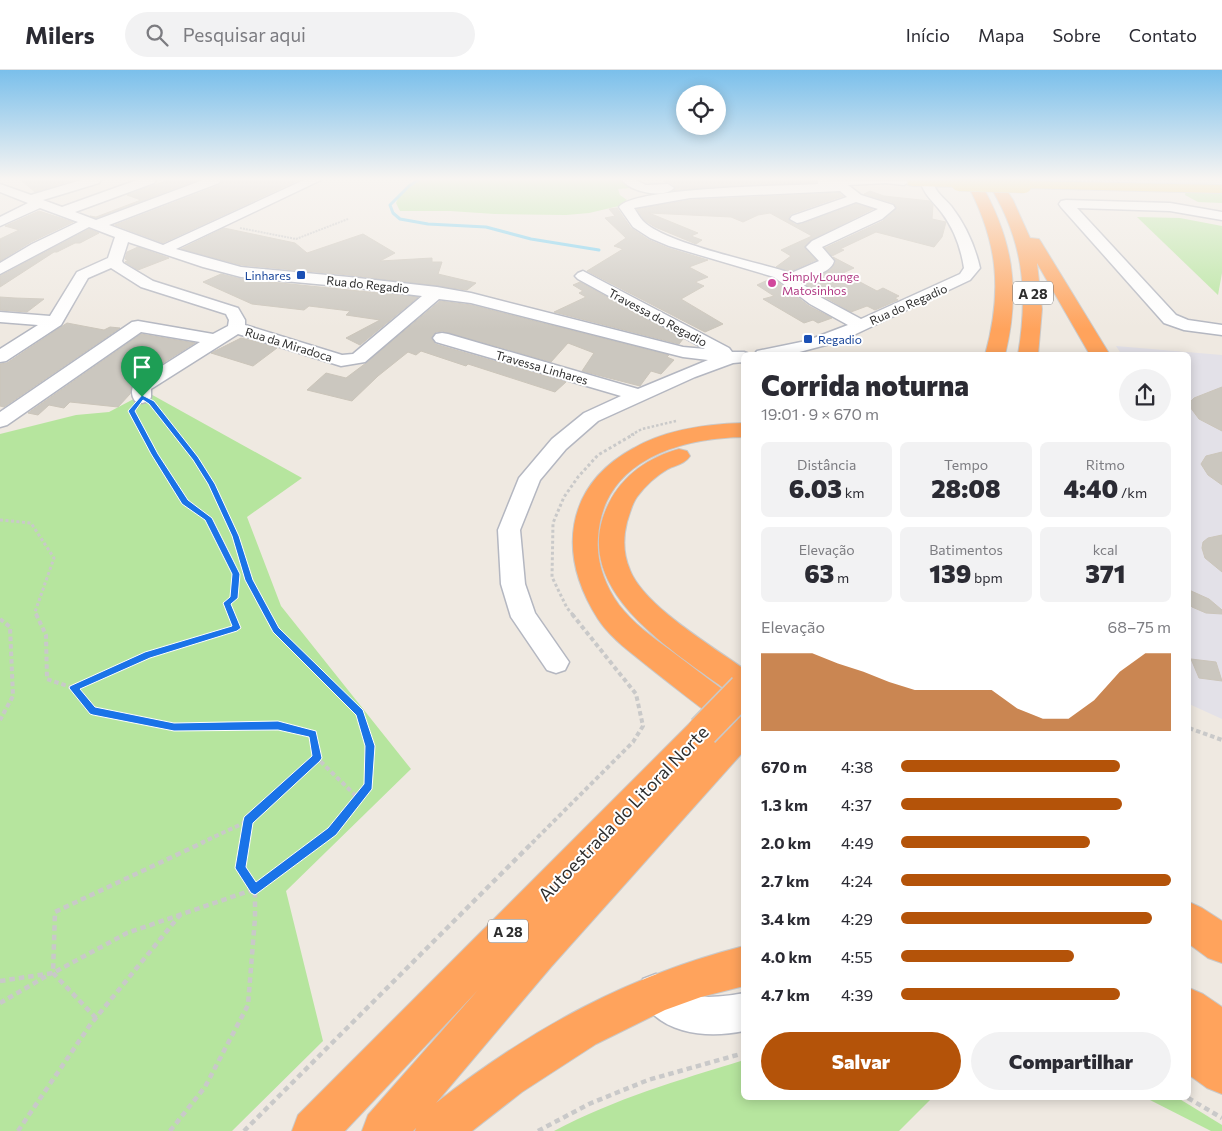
<!DOCTYPE html>
<html lang="pt">
<head>
<meta charset="utf-8">
<style>
	body { margin:0; font-family:Commissioner,sans-serif; background:#f2f2f3; color:#2b2b33; height:100vh; display:flex; flex-direction:column; font-size:19px; white-space:nowrap }
	* { box-sizing:border-box; margin:0 }
	p { font-size:16px; color:#7c7c81 }
	.icon { flex:none; width:28px; height:28px; fill:none; stroke:currentColor; stroke-width:2; stroke-linecap:round; stroke-linejoin:round }
	.map { position:relative; flex:1; overflow:hidden }
	.panel { position:absolute; left:741px; top:282px; width:450px; height:748px; display:flex; flex-direction:column; background:#fff; border-radius:8px; box-shadow:0 2px 12px #0003 }
	.panel>* { flex:none }
	.buttons { position:absolute; left:676px; top:15px; display:grid; gap:10px }
	.buttons a { display:grid; place-items:center; width:50px; height:50px; border-radius:50%; background:#fff; box-shadow:0 2px 12px #0003; font-size:25px }
	.pin { position:absolute; display:grid; place-items:center; width:42px; height:42px; color:#fff; margin:-51px -21px; border-radius:50% 50% 50% 0; rotate:-45deg; box-shadow:0 0 5px #0007 }
	.pin .icon { rotate:45deg }
	.round { display:grid; place-items:center; flex:none; width:52px; height:52px; border-radius:26px; background:#f2f2f3 }
	.headline { display:flex; align-items:center; justify-content:space-between; height:85px; padding:0 20px }
	h1 { font-size:28px; font-weight:800; line-height:38px }
	.figures { display:grid; grid-template-columns:repeat(3,1fr); gap:8px; height:85px; padding:5px 20px }
	.figures div { display:grid; align-content:center; border-radius:8px; background:#f2f2f3; text-align:center }
	.figures b { font-size:25px; font-weight:800 }
	.figures small { font-size:14px; font-weight:400 }
	.figures p { font-size:14px }
	.chart { height:140px; padding:10px 20px }
	.chart p { display:flex; justify-content:space-between }
	.chart svg { width:100%; height:90px; margin-top:5px; fill:#b45309; opacity:.7 }
	.primary-button { display:flex; gap:10px; margin-top:auto; padding:10px 20px }
	.primary-button a { flex:1; height:58px; border-radius:30px; background:#b45309; color:#fff; font-size:20px; font-weight:800; line-height:58px; text-align:center }
	.primary-button a+a { background:#f2f2f3; color:#2b2b33 }
	ul { padding:0 20px; list-style:none; font-size:16px }
	li { display:grid; grid-template-columns:80px 60px 1fr; align-items:center; height:38px }
	li i { height:12px; border-radius:6px; background:#b45309 }
	header { display:flex; align-items:center; gap:30px; box-sizing:border-box; height:70px; padding:0 25px; background:#fff; border-bottom:1px solid #e1e1e2 }
	header strong { font-size:24px }
	nav { display:flex; gap:28px; margin-inline-start:auto; font-size:18px }
	.search { width:350px; height:45px; background:#f2f2f3; display:flex; align-items:center; gap:12px; box-sizing:border-box; padding:0 18px; border-radius:28px; color:#7c7c81; font-size:19px }
	.map>svg:first-child { display:block }
</style>
</head>
<body>
<header>
<strong>Milers</strong>
<div class="search"><svg class="icon" aria-label="search" viewBox="0 0 24 24"><circle cx="10" cy="10" r="6"/><path d="M15 15l6 6"/></svg>Pesquisar aqui</div>
<nav><a>Início</a><a>Mapa</a><a>Sobre</a><a>Contato</a></nav>
</header>
<div class="map">
<svg width="1222" height="1061" viewBox="0 0 1222 1061">
	<rect width="100%" height="100%" fill="#efe9e1"/>
	<polygon fill="#e3e1e8" points="1116,276 1222,285 1222,649 1189,634 1189,285 1122,285"/>
	<g fill="#b6e59e">
		<polygon points="418,110 622,110 630,118 618,119 620,125 627,130 619,136 589,143 566,145 495,144 450,141 400,141 396,133 399,126"/>
		<polygon points="1186,121 1222,121 1222,133 1198,132 1185,125"/>
		<polygon points="1137,147 1180,148 1222,156 1222,203 1218,225"/>
		<polygon points="147,322 302,408 247,447 281,536 411,699 286,821 323,971 232,1061 0,1061 0,364 76,345 109,342"/>
		<path d="M744,990V1028H932L899,1061H554C617,1028 676,1011 744,990Z"/>
		<polygon points="1146,1028 1178,1028 1222,1055 1222,1061 1211,1061"/>
	</g>
	<g fill="none" stroke-linecap="round" stroke-linejoin="round">
		<polyline stroke="#75cff0" stroke-width="3" points="418,110 409,116 390,135 393,143 400,149 428,154 486,157 531,169 599,180"/>
	</g>
	<g fill="#cbc7bf" stroke="#cbc5ba">
		<polygon points="21,110 73,110 35,122"/>
		<polygon points="168,110 197,110 96,148 90,146 96,147 141,130 127,125"/>
		<polygon points="223,110 299,110 163,173 115,155 220,115"/>
		<polygon points="664,110 816,110 816,112 674,121 675,116 669,112 664,112"/>
		<polygon points="870,121 884,126 930,131 933,135 932,149 946,152 942,167 934,177 876,162 840,179 844,180 832,186 825,178 883,151 896,139 894,133 864,124"/>
		<polygon points="839,123 843,126 791,144 788,149 796,155 802,154 856,134 873,139 811,170 804,177 816,190 789,202 776,197 791,186 781,180 812,166 770,143 758,145 743,152 731,147 649,143 698,163 691,166 702,170 696,174 655,157 644,150 637,139 690,130"/>
		<polygon points="617,138 631,158 649,170 668,178 708,190 689,197 708,207 695,212 704,216 681,229 723,254 705,262 587,201 623,179 614,176 626,168 605,148 615,146 609,139"/>
		<polygon points="39,141 73,152 31,172 0,191 0,169 19,160 5,156"/>
		<polygon points="224,158 295,173 307,183 363,164 395,183 380,191 432,188 432,192 442,192 438,204 476,213 467,220 349,205 241,195 181,179"/>
		<polygon points="89,159 99,163 80,173 75,173 57,182 54,182 0,217 0,206"/>
		<polygon points="138,177 169,188 138,200 125,192 128,190 125,189 127,182"/>
		<polygon points="833,187 854,198 843,203 877,221 883,218 899,226 895,228 898,230 875,240 867,236 851,242 823,226 802,212 830,200 836,192"/>
		<polygon points="221,204 241,209 418,227 360,275 346,268 380,250 346,245 350,241 309,236 304,240 252,234 203,212"/>
		<polygon points="772,208 809,236 832,248 818,253 813,250 804,253 763,229 774,226 757,215"/>
		<polygon points="580,212 683,269 679,274 554,242 586,227 579,223 583,221 573,215"/>
		<polygon points="0,227 15,228 44,229 27,242 0,240"/>
		<polygon points="440,231 471,235 669,285 667,287 674,290 661,304 651,301 640,316 582,301 594,283 568,273 551,292 442,261 436,262 432,267 435,274 566,312 555,322 468,294 466,296 421,281 416,285 408,282 378,306 352,331 307,320 326,303 346,308 366,293"/>
		<polygon points="67,253 104,260 110,257 120,258 4,337 0,336 0,294 7,293"/>
		<polygon points="141,264 195,273 134,311 130,324 118,337 70,332 64,338 49,335 38,345 28,343"/>
		<polygon points="241,268 261,273 277,278 253,296 211,283"/>
		<polygon points="1222,317 1222,361 1199,349 1190,337 1190,332 1194,328"/>
		<polygon points="1222,382 1222,415 1208,405 1201,394 1206,386"/>
		<polygon points="1222,465 1222,502 1205,488 1202,478 1203,472 1208,468"/>
		<polygon points="1189,520 1209,529 1222,540 1222,544 1206,543 1192,537 1189,533"/>
		<polygon points="1191,589 1216,592 1222,611 1199,608"/>
	</g>
	<g fill="none" stroke-linecap="round" stroke-linejoin="round">
		<defs>
			<g id="minor">
				<path d="M81,110H101L99,113L43,130L62,137L137,110H156L154,113L75,142L96,150L203,110H221L219,113L109,155L163,175L304,110H321L176,179L241,197L349,207L437,217L471,223L683,277L705,279L578,209L575,206L578,203L583,201L729,278L732,282H744L752,285H744V292L733,293L695,307L598,351L566,379L540,410L520,460L525,514L535,543L569,592L565,600L556,603L547,600L511,547L501,514L498,460L519,408L552,369L584,343L621,326L436,272L433,268L436,264L442,263L448,264L638,319L708,290L683,287L471,233L439,229L365,292L341,296L238,264L151,319V327L149,331L142,333L135,331C131,325 131,319 135,313L200,272L141,262L7,355L0,357V342L132,252L138,251L213,264L228,256L229,250L226,244L141,217L111,198L88,208L61,255L6,291L0,292V279L38,255L0,252V242L50,246L77,202L108,188L115,167L89,157L0,204V193L32,174L78,152L40,138L0,156V147L28,133L0,122V114L31,125ZM128,172L203,197L241,207L349,217L422,226L353,284L342,285L245,255V250L238,238L153,211L123,193L122,191Z"/>
				<path d="M622,110H636L646,115L668,114L674,118C664,129 631,122 622,110Z"/>
				<path d="M818,110L910,111L904,115L886,113L848,115L861,125L893,135L895,138L882,149L822,177L834,191C831,203 810,207 798,211L822,228L861,249L960,204L964,198C961,178 954,159 942,143C934,132 923,124 920,110H932C935,122 944,128 951,136C965,154 975,176 980,198L970,210L841,271L788,285H754L757,281L806,271L848,255L810,234L774,207L669,176L650,168L633,157L619,137C635,117 787,116 818,114ZM840,121L847,127L792,146L790,149L797,153L802,152L856,132L878,139L812,171L806,177L819,191L789,204L784,201C752,191 665,173 643,151C639,147 637,142 634,138L690,128Z"/>
				<polygon points="1066,130 1170,133 1222,142 1222,150 1170,141 1077,138 1176,245 1188,250 1222,255 1222,265 1184,260 1164,253 1061,137 1059,134 1061,131"/>
				<path d="M656,904C668,909 675,916 686,923C697,930 731,926 744,923V961C705,969 655,964 638,922L643,909Z"/>
			</g>
			<g id="major">
				<polygon points="907,110 964,110 966,113 959,117 913,116 908,115"/>
				<polygon points="1024,111 1222,115 1222,123 1019,118 1017,115"/>
			</g>
			<g id="highway">
				<path d="M965,110H979C1013,169 1021,219 1005,285H985C1003,220 998,170 965,110Z"/>
				<path d="M986,110H1000L1013,130L1030,168L1039,169L1041,172L1110,285H1090L1037,193L1042,239L1038,285H1018C1029,219 1023,167 986,110Z"/>
				<path d="M744,353V367C679,368 602,391 598,468C596,491 605,516 619,535C633,553 652,567 670,580C695,599 719,617 744,635V681L551,897L436,1033C531,959 627,906 744,876V916L701,927L665,940L596,974L522,1022L472,1061H415L416,1058L413,1061H362L368,1045L478,920L345,1061H292L298,1045L692,651L703,647L714,651L719,661L717,664L725,656C700,637 675,618 650,598C632,583 611,569 598,549C557,485 564,416 634,378C667,359 707,354 744,353Z"/>
				<path d="M679,379L687,381L690,386C685,394 676,395 668,399C656,406 645,416 637,427C632,434 630,443 627,452C623,468 623,484 630,500C644,536 712,576 744,599V629L733,625C676,582 565,520 609,433C623,405 649,387 679,379Z"/>
				<polygon points="1189,832 1202,838 1222,851 1222,893 1208,888 1189,874"/>
				<polygon points="1189,918 1203,924 1222,937 1222,1024 1207,1018 1189,1005"/>
			</g>
		</defs>
		<use href="#minor" stroke="#b4b7c1" stroke-width="3"/>
		<use href="#major" stroke="#c9c9c9" stroke-width="2"/>
		<use href="#highway" stroke="#c9c9c9" stroke-width="2"/>
		<polyline stroke="#c9c9c9" stroke-width="2" stroke-dasharray="2 1" stroke-linecap="butt" points="240,158 296,169 348,149"/>
		<g stroke="#c9c9c9" stroke-width="2.5" stroke-dasharray="2.5 2" stroke-linecap="butt">
			<polyline points="154,335 178,365"/>
			<polyline points="133,339 132,341 144,365"/>
			<polyline points="631,365 642,359 676,351"/>
		</g>
		<g stroke="#c9c9c9" stroke-width="3" stroke-dasharray="3 2.5" stroke-linecap="butt">
			<polyline points="144,364 154,384 185,432 208,448 236,504 234,528 227,533 232,545"/>
			<polyline points="177,364 196,388 212,413 236,466 249,510 268,545"/>
			<polyline points="0,450 31,453 54,488 35,542 37,545"/>
			<polyline points="573,545 567,538 552,507 553,453 564,427 578,407 598,385 634,364"/>
		</g>
		<g stroke="#c9c9c9" stroke-width="4" stroke-dasharray="4.5 3" stroke-linecap="butt">
			<polyline points="36,544 46,565 47,609 73,618"/>
			<polyline points="231,544 237,558 148,585 73,618 93,641 174,657 278,655 313,664 317,688 358,728"/>
			<polyline points="267,544 276,560 360,643 370,676 369,715 332,762 317,773"/>
			<polyline points="0,549 10,557 13,626 0,650"/>
			<polyline points="1189,658 1222,670"/>
			<polyline points="201,773 248,751"/>
			<polyline points="245,773 248,751 317,688"/>
			<polyline points="532,773 633,672 643,656 636,624 572,544"/>
		</g>
		<g stroke="#c9c9c9" stroke-width="4.5" stroke-dasharray="5.5 4" stroke-linecap="butt">
			<polyline points="0,911 53,903 127,863 255,819 241,798 245,772"/>
			<polyline points="0,933 50,904"/>
			<polyline points="96,948 53,903 55,842 204,772"/>
			<polyline points="1188,1028 1222,1048"/>
			<polyline points="18,1061 90,955 180,845"/>
			<polyline points="170,1061 205,1017 248,935 255,848 255,819 319,772"/>
			<polyline points="244,1061 533,772"/>
			<polyline points="538,1061 589,1034 648,1010 744,983"/>
		</g>
		<use href="#minor" fill="#fff" fill-rule="evenodd"/>
		<use href="#major" fill="#f2d163" fill-rule="evenodd"/>
		<use href="#highway" fill="#ffa35c" fill-rule="evenodd"/>
		<defs>
			<polyline id="major-bridge" points="959,113 1024,115"/>
			<polyline id="highway-bridge" points="703,661 744,619"/>
		</defs>
		<use href="#major-bridge" stroke="#c9c9c9" stroke-width="17" stroke-linecap="butt"/>
		<use href="#highway-bridge" stroke="#c9c9c9" stroke-width="34" stroke-linecap="butt"/>
		<use href="#major-bridge" stroke="#f2d163" stroke-width="16"/>
		<use href="#highway-bridge" stroke="#ffa35c" stroke-width="31"/>
	</g>
	<linearGradient id="sky" x2="0" y2="1"><stop stop-color="#7abfeb"/><stop offset="0.42" stop-color="#f8f5f2"/><stop offset="1" stop-color="#f8f5f2" stop-opacity="0"/></linearGradient>
	<rect width="1222" height="259" fill="url(#sky)"/>
	<path fill="#1a73e8" stroke="#fff" fill-rule="evenodd" d="M142,325L154,331L198,387L215,414L239,466L253,510L279,558L363,640L375,676L372,719L336,765L255,825L251,823L235,798L243,751L244,747L312,686L309,667L278,660L174,661L93,645L90,644L69,618L70,616L145,582L232,556L223,533L230,527L232,504L205,450L182,434L151,384L128,341ZM143,330L149,334L193,390L208,414L232,466L245,510L273,562L356,645L365,676L364,714L328,758L256,812L246,797L253,753L320,691L322,688L316,661L278,651L174,653L95,637L80,619L150,588L237,561L241,558L231,534L238,528L240,504L212,448L188,430L158,384L135,341Z"/>
	<g fill="#1a4fb4" stroke="#fff" stroke-width="2">
		<rect x="296" y="200" width="10" height="10" rx="2.5"/>
		<rect x="803" y="264" width="10" height="10" rx="2.5"/>
	</g>
	<circle fill="#d1479c" stroke="#fff" stroke-width="2" cx="772" cy="213" r="5"/>
	<g text-anchor="middle" dominant-baseline="central" stroke-width="4" stroke-linejoin="round" paint-order="stroke">
		<g font-size="12" fill="#164399" stroke="#fff" text-anchor="end">
			<text x="291" y="205">Linhares</text>
			<text x="818" y="269" text-anchor="start">Regadio</text>
		</g>
		<g font-size="12" fill="#b23c85" stroke="#fff" text-anchor="start">
			<text x="782" y="206">SimplyLounge<tspan x="782" dy="14">Matosinhos</tspan></text>
		</g>
		<g font-size="12" fill="#2e2e2e" stroke="#fff">
			<text transform="translate(368 214) rotate(6)">Rua do Regadio</text>
			<text transform="translate(908 234) rotate(-24)">Rua do Regadio</text>
			<text transform="translate(658 247) rotate(28)">Travessa do Regadio</text>
			<text transform="translate(289 274) rotate(17)">Rua da Miradoca</text>
			<text transform="translate(542 297) rotate(16)">Travessa Linhares</text>
		</g>
		<g fill="#fff" stroke="#6d6d6d" stroke-width="1">
			<rect x="1013" y="211.5" width="40" height="23" rx="4"/>
			<rect x="488" y="849.5" width="40" height="23" rx="4"/>
		</g>
		<g font-size="14" font-weight="bold" fill="#2e2e2e">
			<text x="1033" y="223">A 28</text>
			<text x="508" y="861">A 28</text>
		</g>
		<g font-size="18" fill="#2e2e2e" stroke="#fff">
			<text transform="translate(623 743) rotate(-46)">Autoestrada do Litoral Norte</text>
		</g>
	</g>
</svg>
<div class="buttons">
<a><svg class="icon" aria-label="locate" viewBox="0 0 24 24"><circle cx="12" cy="12" r="6"/><path d="M12 2v4M12 18v4M2 12h4M18 12h4"/></svg></a>
</div>
<div class="pin" style="left:142px;top:327px;background:#1e9e55"><svg class="icon" aria-label="arrive" viewBox="0 0 24 24"><path d="M6 21V4h12l-3 4 3 4H6"/></svg></div>
<section class="panel">
<div class="headline"><div><h1>Corrida noturna</h1><p>19:01 · 9 × 670 m</p></div><a class="round"><svg class="icon" aria-label="share" viewBox="0 0 24 24"><path d="M12 15V3M7 8l5-5 5 5M5 13v7h14v-7"/></svg></a></div>
<div class="figures">
<div><p>Distância</p><b>6.03<small> km</small></b></div>
<div><p>Tempo</p><b>28:08</b></div>
<div><p>Ritmo</p><b>4:40<small> /km</small></b></div>
</div>
<div class="figures">
<div><p>Elevação</p><b>63<small> m</small></b></div>
<div><p>Batimentos</p><b>139<small> bpm</small></b></div>
<div><p>kcal</p><b>371</b></div>
</div>
<div class="chart"><p><span>Elevação</span>68–75 m</p>
<svg viewBox="0 0 160 44" preserveAspectRatio="none"><path d="M0 44V6L10 6L20 6L30 11L40 15L50 20L60 24L70 24L80 24L90 24L100 33L110 38L120 38L130 29L140 15L150 6L160 6V44z"/></svg>
</div>
<ul>
<li><b>670 m</b>4:38<i style="width:81%"></i></li>
<li><b>1.3 km</b>4:37<i style="width:82%"></i></li>
<li><b>2.0 km</b>4:49<i style="width:70%"></i></li>
<li><b>2.7 km</b>4:24<i style="width:100%"></i></li>
<li><b>3.4 km</b>4:29<i style="width:93%"></i></li>
<li><b>4.0 km</b>4:55<i style="width:64%"></i></li>
<li><b>4.7 km</b>4:39<i style="width:81%"></i></li>
</ul>
<div class="primary-button"><a>Salvar</a><a>Compartilhar</a></div>
</section>
</div>
</body>
</html>
